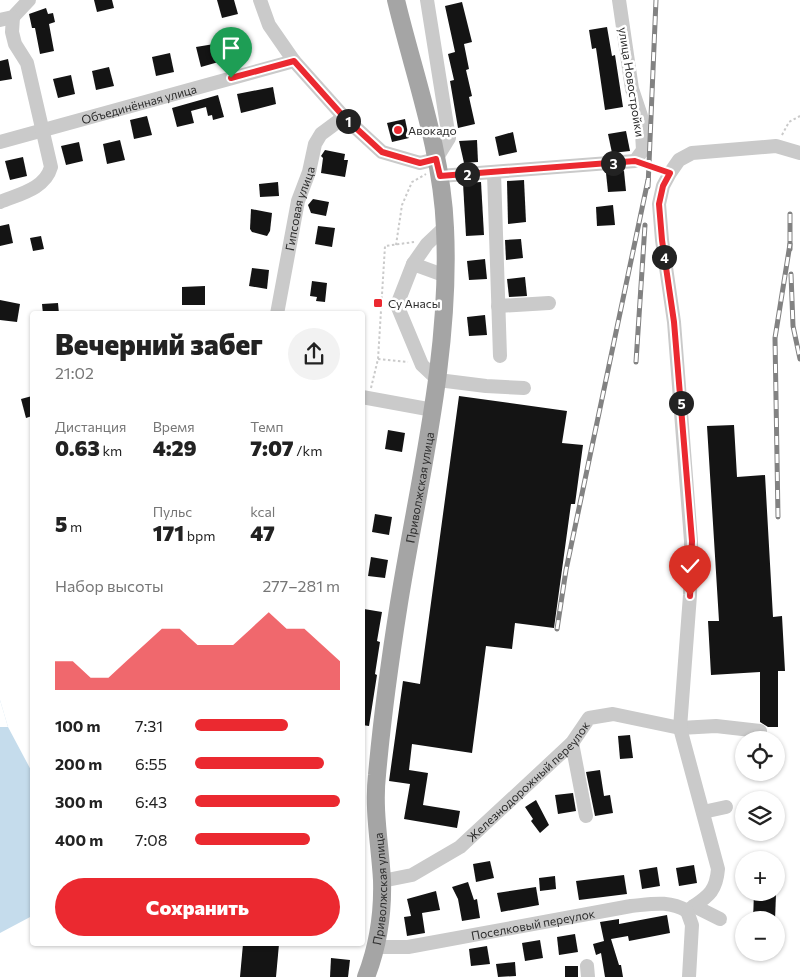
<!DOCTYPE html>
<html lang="ru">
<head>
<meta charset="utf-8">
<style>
	body { margin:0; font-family:Commissioner,sans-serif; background:#f2f2f2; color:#222; height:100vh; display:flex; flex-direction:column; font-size:19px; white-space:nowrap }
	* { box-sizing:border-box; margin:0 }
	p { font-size:16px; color:#767676 }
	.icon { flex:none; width:28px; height:28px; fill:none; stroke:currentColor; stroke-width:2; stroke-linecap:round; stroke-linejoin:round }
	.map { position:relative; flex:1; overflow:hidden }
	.details { position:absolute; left:30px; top:311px; width:335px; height:635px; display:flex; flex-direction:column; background:#fff; border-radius:5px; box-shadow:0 1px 4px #0004 }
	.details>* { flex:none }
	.tools { position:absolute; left:735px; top:731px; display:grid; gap:10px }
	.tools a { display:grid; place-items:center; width:50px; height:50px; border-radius:50%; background:#fff; box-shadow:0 1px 4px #0004; font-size:25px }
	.pin { position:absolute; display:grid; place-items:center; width:42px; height:42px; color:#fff; margin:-51px -21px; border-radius:50% 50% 50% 0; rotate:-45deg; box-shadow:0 0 5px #0007 }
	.pin .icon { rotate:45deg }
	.km { position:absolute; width:25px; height:25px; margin:-12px; border-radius:50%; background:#222; color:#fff; font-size:14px; line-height:25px; text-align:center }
	.round { display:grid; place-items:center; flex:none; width:52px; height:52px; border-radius:26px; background:#f2f2f2 }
	.summary { display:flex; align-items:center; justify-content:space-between; height:85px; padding:0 25px }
	h1 { font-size:28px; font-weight:800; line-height:38px }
	.metrics { display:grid; grid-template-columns:repeat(3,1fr); gap:8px; height:85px; padding:5px 25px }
	.metrics div { display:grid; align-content:center }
	.metrics b { font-size:21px; font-weight:800 }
	.metrics small { font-size:14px; font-weight:400 }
	.metrics p { font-size:14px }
	.chart { height:140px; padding:10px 25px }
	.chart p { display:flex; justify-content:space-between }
	.chart svg { width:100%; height:90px; margin-top:5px; fill:#eb2930; opacity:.7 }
	.primary-button { display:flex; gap:10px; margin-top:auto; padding:10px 25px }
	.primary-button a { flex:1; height:58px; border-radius:30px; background:#eb2930; color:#fff; font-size:20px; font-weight:800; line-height:58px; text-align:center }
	ul { padding:0 25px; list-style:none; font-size:16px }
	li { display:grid; grid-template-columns:80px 60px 1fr; align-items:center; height:38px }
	li i { height:12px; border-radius:6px; background:#eb2930 }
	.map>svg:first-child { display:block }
</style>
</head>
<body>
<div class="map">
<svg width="800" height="977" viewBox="0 0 800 977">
	<rect width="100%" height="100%" fill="#fff"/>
	<polygon fill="#c5dcec" points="0,700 8,727 32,772 32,916 0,933"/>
	<polygon fill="#fff" points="0,700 8,727 0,727"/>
	<g fill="#141414">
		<polygon points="94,0 112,0 114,8 97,12"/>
		<polygon points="217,0 234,0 238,14 222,18"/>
		<polygon points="462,2 472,42 464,44 469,69 466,70 472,96 469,97 475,124 458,128 450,81 454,80 448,54 455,52 445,6"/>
		<polygon points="46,8 48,14 53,13 55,22 49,24 54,51 40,54 35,28 32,28 29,14"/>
		<polygon points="607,27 612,56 615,55 623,107 605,110 596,48 592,49 589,30"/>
		<polygon points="232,41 236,57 201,67 196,47"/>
		<polygon points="170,53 174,72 156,76 152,57"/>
		<polygon points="8,59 12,79 0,81 0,61"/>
		<polygon points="109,67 114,86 96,90 92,71"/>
		<polygon points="71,75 75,94 58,98 53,79"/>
		<polygon points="273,87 276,104 241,113 237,94"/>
		<polygon points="218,95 224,117 213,120 212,115 208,116 206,107 191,111 194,123 177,127 172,108"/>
		<polygon points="147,116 152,135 134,139 130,120"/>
		<polygon points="405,119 409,138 392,142 387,123"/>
		<polygon points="626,131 630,151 612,153 608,134"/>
		<polygon points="513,132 517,152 499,156 495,137"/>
		<polygon points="120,140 125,160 107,164 103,144"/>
		<polygon points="477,140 478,162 464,163 459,141"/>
		<polygon points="79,142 83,161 66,165 61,146"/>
		<polygon points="325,150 345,154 344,160 348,160 345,177 321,173 323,158 321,156"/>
		<polygon points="23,157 27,176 10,180 5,161"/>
		<polygon points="624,171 626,191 608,192 606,173"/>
		<polygon points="524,180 526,222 508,224 507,181"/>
		<polygon points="278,182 279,196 260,197 259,184"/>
		<polygon points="481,182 484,235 466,236 463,183"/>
		<polygon points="313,199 329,202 326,216 311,213 308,205"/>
		<polygon points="613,205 615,225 597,226 596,207"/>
		<polygon points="251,209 272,213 270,231 267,236 252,232 250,229"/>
		<polygon points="9,224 13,243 0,246 0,226"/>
		<polygon points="318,226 335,228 332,247 315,244"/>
		<polygon points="41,236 44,249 33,251 30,238"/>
		<polygon points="521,239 523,258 506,260 505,240"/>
		<polygon points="485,259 487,279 469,280 467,261"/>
		<polygon points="252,268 269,270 267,289 249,286"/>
		<polygon points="525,277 527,296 509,297 507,279"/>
		<polygon points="312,281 327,283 325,302 316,301 317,297 310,296"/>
		<polygon points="205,286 205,305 182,305 182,287"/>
		<polygon points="0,300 20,304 17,322 0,320"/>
		<polygon points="58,303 59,314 43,314 42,304"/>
		<polygon points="485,315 487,335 469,336 467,317"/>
		<polygon points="32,396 32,416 26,418 21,399"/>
		<polygon points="459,396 567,411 562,443 583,445 575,504 571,504 554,628 515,623 512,649 486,646 472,753 412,744 409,770 428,773 423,805 460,811 457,828 404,819 410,784 389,781 403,681 420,684"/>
		<polygon points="734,425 737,477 765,475 773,617 782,616 785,671 778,671 778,727 768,727 760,722 760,672 711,675 708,621 719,621 707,426"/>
		<polygon points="388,430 405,433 402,452 385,449"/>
		<polygon points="375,514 392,517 389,535 372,532"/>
		<polygon points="371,557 388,560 385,578 368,576"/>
		<polygon points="364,609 382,612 377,641 380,642 375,674 377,675 369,726 362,725 362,622"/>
		<polygon points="630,735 633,758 620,759 618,736"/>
		<polygon points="600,770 604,796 610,795 613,813 595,816 586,772"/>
		<polygon points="573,793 576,811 558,814 555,795"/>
		<polygon points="536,800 549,825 540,833 531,821 533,819 525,807"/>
		<polygon points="490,861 494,878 476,882 473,864"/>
		<polygon points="694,865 697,883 679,886 676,868"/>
		<polygon points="657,867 660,886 642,889 639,870"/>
		<polygon points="624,875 627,894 579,900 576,881"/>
		<polygon points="555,876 556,889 540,891 539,878"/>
		<polygon points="468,882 474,900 477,899 480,918 462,921 458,899 452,887"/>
		<polygon points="536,887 539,905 501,912 497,893"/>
		<polygon points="436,891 440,910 422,913 425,933 407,936 404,917 411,916 407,899"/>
		<polygon points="754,893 776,894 775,920 753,920"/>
		<polygon points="667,915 670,933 629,941 628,936 611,939 619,965 621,965 623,977 605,977 601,953 596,955 593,944 604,941 600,922 619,919 619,924"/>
		<polygon points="575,934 578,952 559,955 557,937"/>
		<polygon points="540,940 543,958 525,961 522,943"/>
		<polygon points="243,944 279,944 276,977 240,977"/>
		<polygon points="487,946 490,964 471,966 469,949"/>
		<polygon points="331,958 350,960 348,977 330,977"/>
		<polygon points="515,962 516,976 498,977 496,964"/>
		<rect x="565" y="966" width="13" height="11"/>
	</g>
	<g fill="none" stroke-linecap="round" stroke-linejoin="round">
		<g stroke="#cacaca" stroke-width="2" stroke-dasharray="2.5 2.5" stroke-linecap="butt">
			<polyline points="782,135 789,122 800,116"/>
			<polyline points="646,165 659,168"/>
			<polyline points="396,245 402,205 412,182 426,174"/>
			<polyline points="378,359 408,362"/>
			<polyline points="371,388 378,359 385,246 414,242"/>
		</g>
		<g stroke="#cacaca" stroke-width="14">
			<polyline points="0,20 13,17 29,0"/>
			<polyline points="294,61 344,117 382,152 420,163 436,159 449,138 427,0"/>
			<path id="s1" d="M0,142L294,61L269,25L260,0"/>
			<polyline points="494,173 500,356"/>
			<polyline points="440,176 635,161 643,150 641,116 632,89 619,0"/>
			<path d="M0,202C19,194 45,189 51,167L27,63L15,44L12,32L13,17"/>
			<polyline points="413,264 427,244 445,227"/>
			<polyline points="446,276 413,264 397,305 422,365 438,380 486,386 524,388"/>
			<polyline points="498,306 549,303"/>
			<path id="s2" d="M277,314L298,201L309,172L315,144L321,134L344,117"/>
			<polyline points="362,397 433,410"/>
			<polyline points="572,743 586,816"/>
			<polyline points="703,812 726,807"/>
			<path id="s3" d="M382,881L412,875L460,847L572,743L589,718L613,714L680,728L716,726L760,731"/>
			<polyline points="694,906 720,919"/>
			<path d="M687,911C706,897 716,894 718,869L680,728L690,595L691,541L674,322L662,240L659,204L663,186L670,173L679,160L692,153L776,146L800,153"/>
			<polyline points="687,911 692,925 689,977"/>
			<path id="s4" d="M376,947H408L631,906C652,904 669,900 687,911"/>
			<polyline points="587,966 588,977"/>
		</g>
		<path stroke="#a5a5a5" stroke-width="18" id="s5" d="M366,977C378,946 383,913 382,880C380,845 373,810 377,775C382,718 390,660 399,603C419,478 451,355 445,228C442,151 414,75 396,0"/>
		<defs>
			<g id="rail">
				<polyline points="648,187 656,0"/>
				<polyline points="790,214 790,249"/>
				<polyline points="791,274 793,326 800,359"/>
				<polyline points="636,362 645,225"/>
				<polyline points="778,517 775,338 790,244"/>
				<polyline points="557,629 566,570 648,180"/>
			</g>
		</defs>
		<use href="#rail" stroke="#828282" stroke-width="5"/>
		<use href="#rail" stroke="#fff" stroke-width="3" stroke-dasharray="9" stroke-linecap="butt"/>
	</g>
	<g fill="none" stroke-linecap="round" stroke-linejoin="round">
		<defs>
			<polyline id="route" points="231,78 294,61 344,117 382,152 420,163 436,159 440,176 635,161 670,173 663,186 659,204 662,240 674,322 692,541 690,596"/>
		</defs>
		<use href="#route" stroke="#fff" stroke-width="10"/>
		<use href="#route" stroke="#eb2930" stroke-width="6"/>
	</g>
	<g fill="#eb2930" stroke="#fff" stroke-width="2">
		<circle cx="398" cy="130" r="5"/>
		<rect x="373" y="298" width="10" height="10" rx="2.5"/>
	</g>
	<g text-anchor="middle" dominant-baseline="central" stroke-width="5" stroke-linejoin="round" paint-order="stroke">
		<g font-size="12" fill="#2d2d2d" stroke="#fff">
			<text transform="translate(632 82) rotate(81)">улица Новостройки</text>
			<text stroke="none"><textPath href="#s1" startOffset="144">Объединённая улица</textPath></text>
			<text stroke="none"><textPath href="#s2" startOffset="108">Гипсовая улица</textPath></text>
			<text stroke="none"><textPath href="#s5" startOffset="495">Приволжская улица</textPath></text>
			<text stroke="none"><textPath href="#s3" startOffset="181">Железнодорожный переулок</textPath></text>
			<text stroke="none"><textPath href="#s5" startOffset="90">Приволжская улица</textPath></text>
			<text stroke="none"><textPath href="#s4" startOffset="159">Поселковый переулок</textPath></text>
		</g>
		<g font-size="12" fill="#2d2d2d" stroke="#fff" text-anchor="start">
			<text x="408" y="130">Авокадо</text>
			<text x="388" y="303">Су Анасы</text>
		</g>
	</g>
</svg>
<div class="tools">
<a><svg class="icon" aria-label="locate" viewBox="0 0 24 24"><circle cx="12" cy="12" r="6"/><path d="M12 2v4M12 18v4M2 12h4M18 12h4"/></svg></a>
<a><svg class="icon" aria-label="layers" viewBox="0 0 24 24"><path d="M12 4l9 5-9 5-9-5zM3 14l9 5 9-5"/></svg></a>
<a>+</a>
<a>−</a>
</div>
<div class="pin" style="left:231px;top:78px;background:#1e9e55"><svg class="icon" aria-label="arrive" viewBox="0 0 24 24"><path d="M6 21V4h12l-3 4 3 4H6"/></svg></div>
<div class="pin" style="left:690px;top:596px;background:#d93025"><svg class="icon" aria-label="check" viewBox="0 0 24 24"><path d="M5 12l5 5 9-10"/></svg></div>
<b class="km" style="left:348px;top:121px">1</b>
<b class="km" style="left:467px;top:174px">2</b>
<b class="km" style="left:613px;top:163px">3</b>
<b class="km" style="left:664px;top:257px">4</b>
<b class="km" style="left:681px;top:403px">5</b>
<section class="details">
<div class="summary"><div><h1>Вечерний забег</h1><p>21:02</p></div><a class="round"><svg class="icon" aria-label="share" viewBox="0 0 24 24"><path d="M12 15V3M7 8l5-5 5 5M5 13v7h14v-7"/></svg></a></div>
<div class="metrics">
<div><p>Дистанция</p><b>0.63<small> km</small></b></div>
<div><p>Время</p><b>4:29</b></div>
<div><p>Темп</p><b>7:07<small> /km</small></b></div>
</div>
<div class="metrics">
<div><b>5<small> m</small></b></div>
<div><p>Пульс</p><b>171<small> bpm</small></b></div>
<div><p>kcal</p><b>47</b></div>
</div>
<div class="chart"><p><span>Набор высоты</span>277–281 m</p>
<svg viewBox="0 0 160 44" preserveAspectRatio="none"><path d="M0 44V30L10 30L20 38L30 38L40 30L50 22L60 14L70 14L80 22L90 22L100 22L110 14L120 6L130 14L140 14L150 22L160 30V44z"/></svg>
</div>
<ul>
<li><b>100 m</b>7:31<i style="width:64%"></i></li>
<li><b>200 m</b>6:55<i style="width:89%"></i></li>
<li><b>300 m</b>6:43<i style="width:100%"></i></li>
<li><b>400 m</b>7:08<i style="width:79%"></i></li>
</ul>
<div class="primary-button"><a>Сохранить</a></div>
</section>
</div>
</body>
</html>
